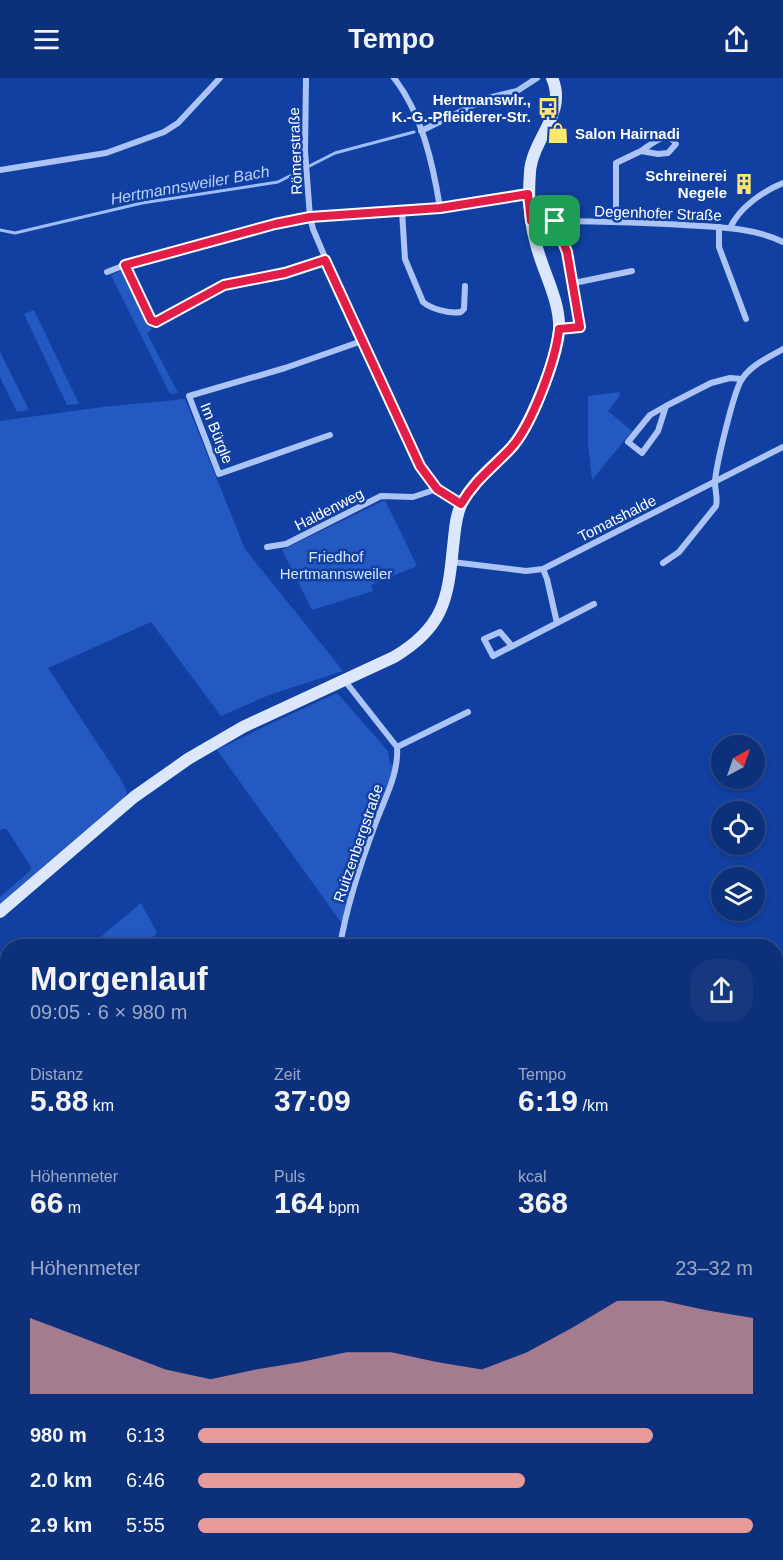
<!DOCTYPE html>
<html lang="de">
<head>
<meta charset="utf-8">
<style>
	body { margin:0; font-family:Arial,sans-serif; background:#16387f; color:#f1f3f6; height:100vh; display:flex; flex-direction:column; font-size:22px; white-space:nowrap }
	* { box-sizing:border-box; margin:0 }
	p { font-size:20px; color:#9aa9c7 }
	.icon { flex:none; width:33px; height:33px; fill:none; stroke:currentColor; stroke-width:2; stroke-linecap:round; stroke-linejoin:round }
	.map { position:relative; flex:1; overflow:hidden }
	.drawer { position:absolute; left:0px; top:861px; width:783px; height:621px; display:flex; flex-direction:column; background:#0d307a; border-radius:24px 24px 0 0; box-shadow:0 3px 9px #0003,0 0 0 2px #2d4b8b }
	.drawer>* { flex:none }
	.needle { width:39px; rotate:40deg }
	.tools { position:absolute; left:711px; top:657px; display:grid; gap:12px }
	.tools a { display:grid; place-items:center; width:54px; height:54px; border-radius:50%; background:#0d307a; box-shadow:0 3px 9px #0003,0 0 0 2px #2d4b8b; font-size:30px }
	.pin { position:absolute; display:grid; place-items:center; width:51px; height:51px; color:#fff; margin:-26px; border-radius:12px; box-shadow:0 3px 9px #0006 }
	.round { display:grid; place-items:center; flex:none; width:63px; height:63px; border-radius:24px; background:#16387f }
	.headline { display:flex; align-items:center; justify-content:space-between; height:102px; padding:0 30px }
	h1 { font-size:33px; font-weight:700; line-height:45px }
	.metrics { display:grid; grid-template-columns:repeat(3,1fr); gap:9px; height:102px; padding:6px 30px }
	.metrics div { display:grid; align-content:center }
	.metrics b { font-size:30px; font-weight:700 }
	.metrics small { font-size:16px; font-weight:400 }
	.metrics p { font-size:16px }
	.chart { height:168px; padding:12px 30px }
	.chart p { display:flex; justify-content:space-between }
	.chart svg { width:100%; height:108px; margin-top:6px; fill:#e69b98; opacity:.7 }
	ul { padding:0 30px; list-style:none; font-size:20px }
	li { display:grid; grid-template-columns:96px 72px 1fr; align-items:center; height:45px }
	li i { height:15px; border-radius:8px; background:#e69b98 }
	header { display:flex; justify-content:space-between; align-items:center; height:78px; padding:0 30px; background:#0d307a; font-size:27px; font-weight:700 }
	.map>svg:first-child { display:block }
</style>
</head>
<body>
<header><svg class="icon" aria-label="menu" viewBox="0 0 24 24"><path d="M4 6h16M4 12h16M4 18h16"/></svg>Tempo<svg class="icon" aria-label="share" viewBox="0 0 24 24"><path d="M12 15V3M7 8l5-5 5 5M5 13v7h14v-7"/></svg></header>
<div class="map">
<svg width="783" height="1482" viewBox="0 0 783 1482">
	<rect width="100%" height="100%" fill="#1140a2"/>
	<g fill="#2459c1">
		<polygon points="123,192 152,251 147,255 178,315 170,316 111,197"/>
		<polygon points="34,232 79,326 67,327 24,236"/>
		<polygon points="0,274 29,332 17,334 0,299"/>
		<polygon points="620,314 619,319 608,333 632,353 592,402 588,366 588,318"/>
		<polygon points="185,321 245,471 343,593 269,617 221,638 151,544 48,590 122,703 127,715 120,727 0,829 0,819 32,791 6,750 0,752 0,343 102,329"/>
		<polygon points="385,422 417,488 371,507 373,513 312,532 282,472"/>
		<polygon points="337,615 388,673 390,686 397,689 343,847 217,672 274,644"/>
		<polygon points="141,825 157,855 143,868 90,868"/>
		<polygon points="7,943 8,991 7,992 0,987 0,950"/>
		<polygon points="783,978 783,1190 776,1195 776,982"/>
		<polygon points="783,1210 783,1281 776,1301 776,1216"/>
		<polygon points="783,1297 783,1482 680,1482 683,1475 776,1474 776,1324"/>
		<polygon points="610,1475 610,1474 676,1475 674,1482 609,1482"/>
	</g>
	<polygon fill="#1b3f8a" stroke="#9dbdf8" stroke-width="1.5" points="783,1190 783,1210 776,1216 776,1195"/>
	<g fill="none" stroke-linecap="round" stroke-linejoin="round">
		<g stroke="#9dbdf8" stroke-width="3">
			<polyline points="0,152 15,155 142,125 278,104 335,75 414,54"/>
			<polyline points="776,1195 783,1190"/>
			<polyline points="616,1482 616,1474"/>
		</g>
		<g stroke="#abc4f5" stroke-width="6">
			<polyline points="306,0 305,73 310,139 313,151 338,210 421,388 437,411 461,426"/>
			<path d="M394,0C422,36 433,86 440,130"/>
			<polyline points="421,53 488,20 517,13 537,0"/>
			<polyline points="0,92 106,75 164,54 178,45 220,0"/>
			<path d="M402,133L405,181L423,224C431,231 450,236 461,234L464,231L465,208"/>
			<path d="M531,143C582,143 633,144 684,147C717,149 752,149 783,164"/>
			<polyline points="555,143 567,174 574,205 573,213 580,249 559,251"/>
			<path d="M616,144V85L641,73L658,76L668,75L676,66C667,51 652,66 641,73"/>
			<polyline points="719,149 719,169 746,241"/>
			<path d="M730,150C739,130 763,113 783,105"/>
			<polyline points="125,187 151,242 156,244 224,207 285,195 325,182"/>
			<polyline points="107,194 125,187 275,146 310,139 440,130 528,116"/>
			<polyline points="574,205 632,193"/>
			<polyline points="666,328 658,353 642,375 628,364 650,337 666,328 711,305 730,300 742,301"/>
			<polyline points="330,357 219,396 189,318 285,290 362,263"/>
			<polyline points="267,469 286,466 381,418 413,419 437,411"/>
			<polyline points="452,484 526,493 543,491 783,369"/>
			<path d="M663,485L679,474L716,428C718,420 715,413 715,405C715,391 734,312 742,301C751,287 769,279 783,271"/>
			<polyline points="557,545 594,526"/>
			<polyline points="512,568 500,554 484,561 493,578 557,545 547,501 543,491"/>
			<polyline points="345,603 397,669"/>
			<polyline points="397,669 468,634"/>
			<path d="M340,868C347,826 361,784 376,744C385,720 399,695 397,669"/>
			<polyline points="459,1474 461,1482"/>
			<polyline points="567,1474 569,1482"/>
			<polyline points="133,1482 136,1474"/>
		</g>
		<g stroke="#dce7fe" stroke-width="12">
			<path d="M0,834L134,719L188,681L243,649L394,579C443,550 448,522 453,469C455,454 455,438 462,425C474,402 493,389 510,371C530,350 556,282 559,254C561,223 543,195 536,166C529,142 528,119 530,94C532,61 568,35 552,0"/>
			<polyline points="0,1473 31,1482"/>
		</g>
	</g>
	<g fill="none" stroke-linecap="round" stroke-linejoin="round">
		<defs>
			<path id="route" d="M528,116L531,143H555L567,174L580,249L559,251C556,281 532,348 510,371C491,391 476,401 461,426L437,411L420,388L325,182L285,195L224,207L156,244L151,242L125,187L275,146L310,139L440,130Z"/>
		</defs>
		<use href="#route" stroke="#fff" stroke-width="12"/>
		<use href="#route" stroke="#e11d48" stroke-width="8"/>
	</g>
	<defs>
		<symbol id="bus-bare" viewBox="-9 -9 18 18"><path d="M-5-6H5V4H4V6H2V4H-2V6H-4V4H-5ZM-3.5-4V0h7V-4ZM-3.5 1.2v1.5H-2V1.2ZM2 1.2v1.5H3.5V1.2Z" fill="#ffe670" stroke="#1140a2" stroke-width="2.5" paint-order="stroke"/></symbol>
		<symbol id="shop-bare" viewBox="-9 -9 18 18"><path d="M-5-2.5h2.3a2.7 3.5 0 0 1 5.4 0H5L5.5 6h-11ZM-1.5-2.5h3a1.5 2.3 0 0 0-3 0Z" fill="#ffe670" stroke="#1140a2" stroke-width="2.5" paint-order="stroke"/></symbol>
		<symbol id="building-bare" viewBox="-9 -9 18 18"><path d="M-4-6H4V6H1V3H-1V6H-4ZM-2.5-4.3h1.7v1.8h-1.7ZM.8-4.3h1.7v1.8H.8ZM-2.5-1h1.7V.8h-1.7ZM.8-1h1.7V.8H.8Z" fill="#ffe670" stroke="#1140a2" stroke-width="2.5" paint-order="stroke"/></symbol>
	</defs>
	<g fill-rule="evenodd">
		<use href="#bus-bare" x="533" y="15" width="30" height="30"/>
		<use href="#shop-bare" x="543" y="40" width="30" height="30"/>
		<use href="#building-bare" x="729" y="91" width="30" height="30"/>
	</g>
	<g text-anchor="middle" dominant-baseline="central" stroke-width="5" stroke-linejoin="round" paint-order="stroke">
		<g font-size="15" font-weight="bold" fill="#fff" stroke="#1140a2" text-anchor="end">
			<text x="531" y="21">Hertmanswlr.,<tspan x="531" dy="17">K.-G.-Pfleiderer-Str.</tspan></text>
			<text x="575" y="55" text-anchor="start">Salon Hairnadi</text>
			<text x="727" y="97">Schreinerei<tspan x="727" dy="17">Negele</tspan></text>
		</g>
		<g font-size="15" fill="#fff" stroke="#1140a2">
			<text transform="translate(295 73) rotate(-92)">Römerstraße</text>
			<text transform="translate(658 135) rotate(2)">Degenhofer Straße</text>
			<text transform="translate(217 355) rotate(68)">Im Bürgle</text>
			<text transform="translate(329 431) rotate(-27)">Haldenweg</text>
			<text transform="translate(617 440) rotate(-27)">Tomatshalde</text>
			<text transform="translate(358 765) rotate(-71)">Ruitzenbergstraße</text>
		</g>
		<g font-size="15" fill="#d4e3fe" stroke="#1140a2">
			<text x="336" y="478">Friedhof<tspan x="336" dy="17">Hertmannsweiler</tspan></text>
		</g>
		<g font-size="16" font-style="italic" fill="#b8cffb" stroke="#1140a2">
			<text transform="translate(190 107) rotate(-10)">Hertmannsweiler Bach</text>
		</g>
	</g>
</svg>
<div class="tools">
<a><svg class="needle" viewBox="-14 -14 28 28"><path d="M0-13l5 13h-10z" fill="#e53935"/><path d="M0 13l5-13h-10z" fill="#9aa9c7"/></svg></a>
<a><svg class="icon" aria-label="locate" viewBox="0 0 24 24"><circle cx="12" cy="12" r="6"/><path d="M12 2v4M12 18v4M2 12h4M18 12h4"/></svg></a>
<a><svg class="icon" aria-label="layers" viewBox="0 0 24 24"><path d="M12 4l9 5-9 5-9-5zM3 14l9 5 9-5"/></svg></a>
</div>
<div class="pin" style="left:555px;top:143px;background:#1e9e55"><svg class="icon" aria-label="arrive" viewBox="0 0 24 24"><path d="M6 21V4h12l-3 4 3 4H6"/></svg></div>
<section class="drawer">
<div class="headline"><div><h1>Morgenlauf</h1><p>09:05 · 6 × 980 m</p></div><a class="round"><svg class="icon" aria-label="share" viewBox="0 0 24 24"><path d="M12 15V3M7 8l5-5 5 5M5 13v7h14v-7"/></svg></a></div>
<div class="metrics">
<div><p>Distanz</p><b>5.88<small> km</small></b></div>
<div><p>Zeit</p><b>37:09</b></div>
<div><p>Tempo</p><b>6:19<small> /km</small></b></div>
</div>
<div class="metrics">
<div><p>Höhenmeter</p><b>66<small> m</small></b></div>
<div><p>Puls</p><b>164<small> bpm</small></b></div>
<div><p>kcal</p><b>368</b></div>
</div>
<div class="chart"><p><span>Höhenmeter</span>23–32 m</p>
<svg viewBox="0 0 160 44" preserveAspectRatio="none"><path d="M0 44V13L10 20L20 27L30 34L40 38L50 34L60 31L70 27L80 27L90 31L100 34L110 27L120 17L130 6L140 6L150 10L160 13V44z"/></svg>
</div>
<ul>
<li><b>980 m</b>6:13<i style="width:82%"></i></li>
<li><b>2.0 km</b>6:46<i style="width:59%"></i></li>
<li><b>2.9 km</b>5:55<i style="width:100%"></i></li>
</ul>
</section>
</div>
</body>
</html>
